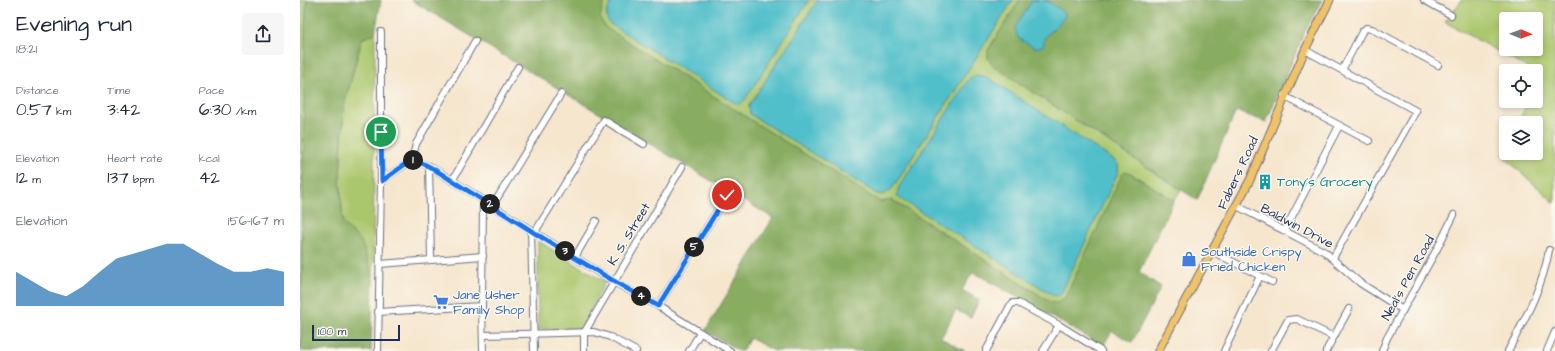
<!DOCTYPE html>
<html lang="en">
<head>
<meta charset="utf-8">
<style>
	body { margin:0; font-family:"Architects Daughter",sans-serif; background:#f6f6f7; color:#1f2937; height:100vh; display:flex; flex-direction:column; font-size:15px; white-space:nowrap }
	* { box-sizing:border-box; margin:0 }
	p { font-size:13px; color:#747a83 }
	.icon { flex:none; width:22px; height:22px; fill:none; stroke:currentColor; stroke-width:2; stroke-linecap:round; stroke-linejoin:round }
	.map { position:relative; flex:1; overflow:hidden }
	.details { display:flex; flex-direction:column; background:#fff; width:300px }
	.details>* { flex:none }
	.needle { width:26px; rotate:91deg }
	.buttons { position:absolute; left:1199px; top:12px; display:grid; gap:8px }
	.buttons a { display:grid; place-items:center; width:44px; height:44px; border-radius:4px; background:#fff; box-shadow:0 2px 6px #0003; font-size:20px }
	.scale { position:absolute; left:12px; bottom:10px; width:88px; box-sizing:border-box; padding-left:4px; border:2px solid #1b2f5e; border-top:0; font-size:11px; line-height:14px; white-space:nowrap; color:#1b2f5e; -webkit-text-stroke:3px #fbf7ec; paint-order:stroke }
	.pin { position:absolute; display:grid; place-items:center; width:34px; height:34px; color:#fff; margin:-17px; border:2px solid #fff; border-radius:50%; box-shadow:0 1px 4px #0007 }
	.km { position:absolute; width:20px; height:20px; margin:-10px; border-radius:50%; background:#222; color:#fff; font-size:11px; line-height:20px; text-align:center }
	.round { display:grid; place-items:center; flex:none; width:42px; height:42px; border-radius:4px; background:#f6f6f7 }
	.headline { display:flex; align-items:center; justify-content:space-between; height:68px; padding:0 16px }
	h1 { font-size:22px; font-weight:600; line-height:30px }
	.figures { display:grid; grid-template-columns:repeat(3,1fr); gap:6px; height:68px; padding:4px 16px }
	.figures div { display:grid; align-content:center }
	.figures b { font-size:17px; font-weight:600 }
	.figures small { font-size:11px; font-weight:400 }
	.figures p { font-size:11px }
	.chart { height:112px; padding:8px 16px }
	.chart p { display:flex; justify-content:space-between }
	.chart svg { width:100%; height:72px; margin-top:4px; fill:#1f6fb2; opacity:.7 }
	main { display:flex; flex:1; min-height:0 }
	.map>svg:first-child { display:block }
</style>
</head>
<body>
<main>
<section class="details">
<div class="headline"><div><h1>Evening run</h1><p>18:21</p></div><a class="round"><svg class="icon" aria-label="share" viewBox="0 0 24 24"><path d="M12 15V3M7 8l5-5 5 5M5 13v7h14v-7"/></svg></a></div>
<div class="figures">
<div><p>Distance</p><b>0.57<small> km</small></b></div>
<div><p>Time</p><b>3:42</b></div>
<div><p>Pace</p><b>6:30<small> /km</small></b></div>
</div>
<div class="figures">
<div><p>Elevation</p><b>12<small> m</small></b></div>
<div><p>Heart rate</p><b>137<small> bpm</small></b></div>
<div><p>kcal</p><b>42</b></div>
</div>
<div class="chart"><p><span>Elevation</span>156–167 m</p>
<svg viewBox="0 0 160 44" preserveAspectRatio="none"><path d="M0 44V23L10 29L20 35L30 38L40 32L50 23L60 15L70 12L80 9L90 6L100 6L110 12L120 18L130 23L140 23L150 21L160 23V44z"/></svg>
</div>
</section>
<div class="map">
<svg width="1255" height="351" viewBox="0 0 1255 351">
	<rect width="100%" height="100%" fill="#fbf7ec"/>
	<filter id="ink" filterUnits="userSpaceOnUse"><feTurbulence type="fractalNoise" baseFrequency=".025" numOctaves="2"/><feDisplacementMap in="SourceGraphic" scale="8" xChannelSelector="R" yChannelSelector="G"/><feConvolveMatrix kernelMatrix="1 2 1 2 8 2 1 2 1" color-interpolation-filters="sRGB"/></filter>
	<filter id="wash" filterUnits="userSpaceOnUse"><feTurbulence type="fractalNoise" baseFrequency=".012" numOctaves="4" result="noise"/><feDisplacementMap in="SourceGraphic" scale="16" xChannelSelector="R" yChannelSelector="G"/><feGaussianBlur stdDeviation="0.9" result="paint"/><feColorMatrix in="noise" values="0 0 0 0 0 0 0 0 0 0 0 0 0 0 0 0 0 1.4 0 .05"/><feComposite in="paint" operator="in"/></filter>
	<g filter="url(#wash)">
		<rect width="100%" height="100%" fill="#f6e6ce"/>
		<g fill="#abc76d" stroke="#637b66" fill-rule="evenodd">
			<polygon points="0,0 7,0 5,28 1,351"/>
			<path d="M307,0H313L306,13L309,23L435,103L444,101L509,0H518L449,106L450,114L577,194C585,196 589,192 594,186L713,0H720L688,50L692,65L881,190L874,200L830,173L825,171L766,296L758,303L750,302L592,200L580,202L304,27L300,18L303,5ZM687,77L815,161L818,165V172L761,293L753,295L600,198L597,194L599,187L665,85Z"/>
			<path d="M1162,0H1255V203L1203,156L1206,149V153H1236V123H1218L1228,101H1236V85L1240,75L1236,73V71H1233L1145,22ZM1206,19H1236V49H1206Z"/>
			<polygon points="75,33 73,279 70,267 43,224 40,177 44,106 62,39"/>
			<polygon points="238,241 305,282 281,329 238,329"/>
		</g>
		<g fill="#88ac60" stroke="#526e5f">
			<polygon points="7,0 81,0 75,33 62,39 44,106 40,177 43,223 61,241 70,267 73,279 71,351 1,351 5,28"/>
			<polygon points="111,0 307,0 303,5 300,18 305,27 580,202 592,200 750,302 758,303 766,296 822,174 825,171 830,173 874,200 839,272 861,287 832,342 812,331 803,346 673,272 662,290 679,300 671,318 656,310 641,338 665,351 474,351 450,338 442,351 439,351 405,331 473,218"/>
			<polygon points="720,0 738,0 732,1 726,12 745,37 754,29 752,4 744,0 1022,0 1006,29 966,122 936,111 897,200 692,65 688,58 688,50"/>
		</g>
		<g fill="#51bfca" stroke="#367794">
			<path d="M313,0H509L444,101L439,104L435,103L309,23C304,14 308,9 313,0Z"/>
			<path d="M518,0H713L594,186C589,192 585,196 577,194L450,114L449,106Z"/>
			<polygon points="744,0 752,4 765,13 764,18 745,37 743,46 735,48 718,38 715,27 732,1"/>
			<polygon points="676,75 687,77 815,161 818,165 818,172 761,294 757,296 753,295 599,198 597,194 599,187 665,85 670,78"/>
		</g>
	</g>
	<g filter="url(#ink)">
		<g fill="none" stroke-linecap="round" stroke-linejoin="round">
			<defs>
				<g id="minor">
					<polyline points="1124,0 1151,15"/>
					<polyline points="1005,50 1116,111 1033,258"/>
					<polyline points="1042,70 1062,32 1066,28 1072,29 1138,65"/>
					<polyline points="984,96 1069,141"/>
					<polyline points="112,160 129,166 314,282 358,306 430,351"/>
					<polyline points="112,160 116,144 175,41"/>
					<polyline points="129,166 131,259"/>
					<polyline points="81,181 112,160"/>
					<polyline points="152,181 218,67"/>
					<polyline points="193,205 261,94"/>
					<polyline points="937,206 1025,252 1060,283 1103,310"/>
					<polyline points="231,229 234,351"/>
					<polyline points="985,230 1039,126"/>
					<polyline points="235,232 304,120 344,144"/>
					<polyline points="912,251 972,282"/>
					<polyline points="275,257 296,221"/>
					<polyline points="80,264 183,256"/>
					<polyline points="358,306 427,195"/>
					<polyline points="78,312 182,306"/>
					<polyline points="183,335 294,332 310,337 336,351"/>
					<polyline points="78,351 81,181 81,32"/>
					<polyline points="183,351 182,306 183,200"/>
					<polyline points="284,351 284,333 382,167"/>
					<polyline points="389,351 400,333"/>
					<polyline points="686,351 710,306 713,303 718,303 759,325 801,351"/>
					<polyline points="743,351 759,325"/>
					<polyline points="924,351 960,276"/>
					<polyline points="971,351 988,320 997,319 1034,337"/>
					<polyline points="1026,351 1049,309"/>
					<polyline points="1082,351 1087,338 1137,249 1154,215"/>
					<path d="M1208,351C1225,319 1243,286 1249,250"/>
					<polyline points="1247,351 1255,332"/>
				</g>
				<polyline id="major" points="858,351 950,180 1005,50 1030,0"/>
			</defs>
			<use href="#minor" stroke="#686f85" stroke-width="8"/>
			<use href="#major" stroke="#686f85" stroke-width="9"/>
			<use href="#minor" stroke="#fff" stroke-width="6"/>
			<use href="#major" stroke="#f1c369" stroke-width="7"/>
		</g>
	</g>
	<g fill="none" stroke-linecap="round" stroke-linejoin="round" filter="url(#ink)">
		<defs>
			<path id="route" d="M81,132L82,181L108,162C119,157 141,174 151,180C219,223 287,267 358,306L427,195"/>
		</defs>
		<use href="#route" stroke="#fff" stroke-width="8"/>
		<use href="#route" stroke="#1a73e8" stroke-width="5"/>
	</g>
	<defs>
		<symbol id="building-bare" viewBox="-9 -9 18 18"><path d="M-4-6H4V6H1V3H-1V6H-4ZM-2.5-4.3h1.7v1.8h-1.7ZM.8-4.3h1.7v1.8H.8ZM-2.5-1h1.7V.8h-1.7ZM.8-1h1.7V.8H.8Z" fill="#0f9aa8" stroke="#fbf7ec" stroke-width="2.5" paint-order="stroke"/></symbol>
		<symbol id="shop-bare" viewBox="-9 -9 18 18"><path d="M-5-2.5h2.3a2.7 3.5 0 0 1 5.4 0H5L5.5 6h-11ZM-1.5-2.5h3a1.5 2.3 0 0 0-3 0Z" fill="#3f7fe0" stroke="#fbf7ec" stroke-width="2.5" paint-order="stroke"/></symbol>
		<symbol id="supermarket-bare" viewBox="-9 -9 18 18"><path d="M-6-5.5h2.5l.6 2H6L4.5 2H-2.5L-4.4-4H-6ZM-1.5 3.2a1.3 1.3 0 1 0 .1 0ZM3 3.2a1.3 1.3 0 1 0 .1 0Z" fill="#3f7fe0" stroke="#fbf7ec" stroke-width="2.5" paint-order="stroke"/></symbol>
	</defs>
	<g fill-rule="evenodd">
		<use href="#building-bare" x="954" y="171" width="22" height="22"/>
		<use href="#shop-bare" x="878" y="248" width="22" height="22"/>
		<use href="#supermarket-bare" x="130" y="291" width="22" height="22"/>
	</g>
	<g text-anchor="middle" dominant-baseline="central" stroke-width="3" stroke-linejoin="round" paint-order="stroke">
		<g font-size="13" fill="#1b2f5e" stroke="#fbf7ec">
			<text transform="translate(938 173) rotate(-65)">Fabers Road</text>
			<text transform="translate(997 226) rotate(28)">Baldwin Drive</text>
			<text transform="translate(329 234) rotate(-59)">K. S. Street</text>
			<text transform="translate(1108 278) rotate(-61)">Neal's Pen Road</text>
		</g>
		<g font-size="13" fill="#0d838f" stroke="#fbf7ec" text-anchor="start">
			<text x="977" y="182">Tony's Grocery</text>
		</g>
		<g font-size="13" fill="#366cbe" stroke="#fbf7ec" text-anchor="start">
			<text x="901" y="252">Southside Crispy<tspan x="901" dy="15">Fried Chicken</tspan></text>
			<text x="153" y="295">Jane Usher<tspan x="153" dy="15">Family Shop</tspan></text>
		</g>
	</g>
</svg>
<div class="buttons">
<a><svg class="needle" viewBox="-14 -14 28 28"><path d="M0-13l5 13h-10z" fill="#e53935"/><path d="M0 13l5-13h-10z" fill="#747a83"/></svg></a>
<a><svg class="icon" aria-label="locate" viewBox="0 0 24 24"><circle cx="12" cy="12" r="6"/><path d="M12 2v4M12 18v4M2 12h4M18 12h4"/></svg></a>
<a><svg class="icon" aria-label="layers" viewBox="0 0 24 24"><path d="M12 4l9 5-9 5-9-5zM3 14l9 5 9-5"/></svg></a>
</div>
<div class="scale">100 m</div>
<div class="pin" style="left:81px;top:132px;background:#1e9e55"><svg class="icon" aria-label="arrive" viewBox="0 0 24 24"><path d="M6 21V4h12l-3 4 3 4H6"/></svg></div>
<div class="pin" style="left:427px;top:195px;background:#d93025"><svg class="icon" aria-label="check" viewBox="0 0 24 24"><path d="M5 12l5 5 9-10"/></svg></div>
<b class="km" style="left:113px;top:160px">1</b>
<b class="km" style="left:190px;top:204px">2</b>
<b class="km" style="left:265px;top:251px">3</b>
<b class="km" style="left:341px;top:296px">4</b>
<b class="km" style="left:394px;top:247px">5</b>
</div>
</main>
</body>
</html>
